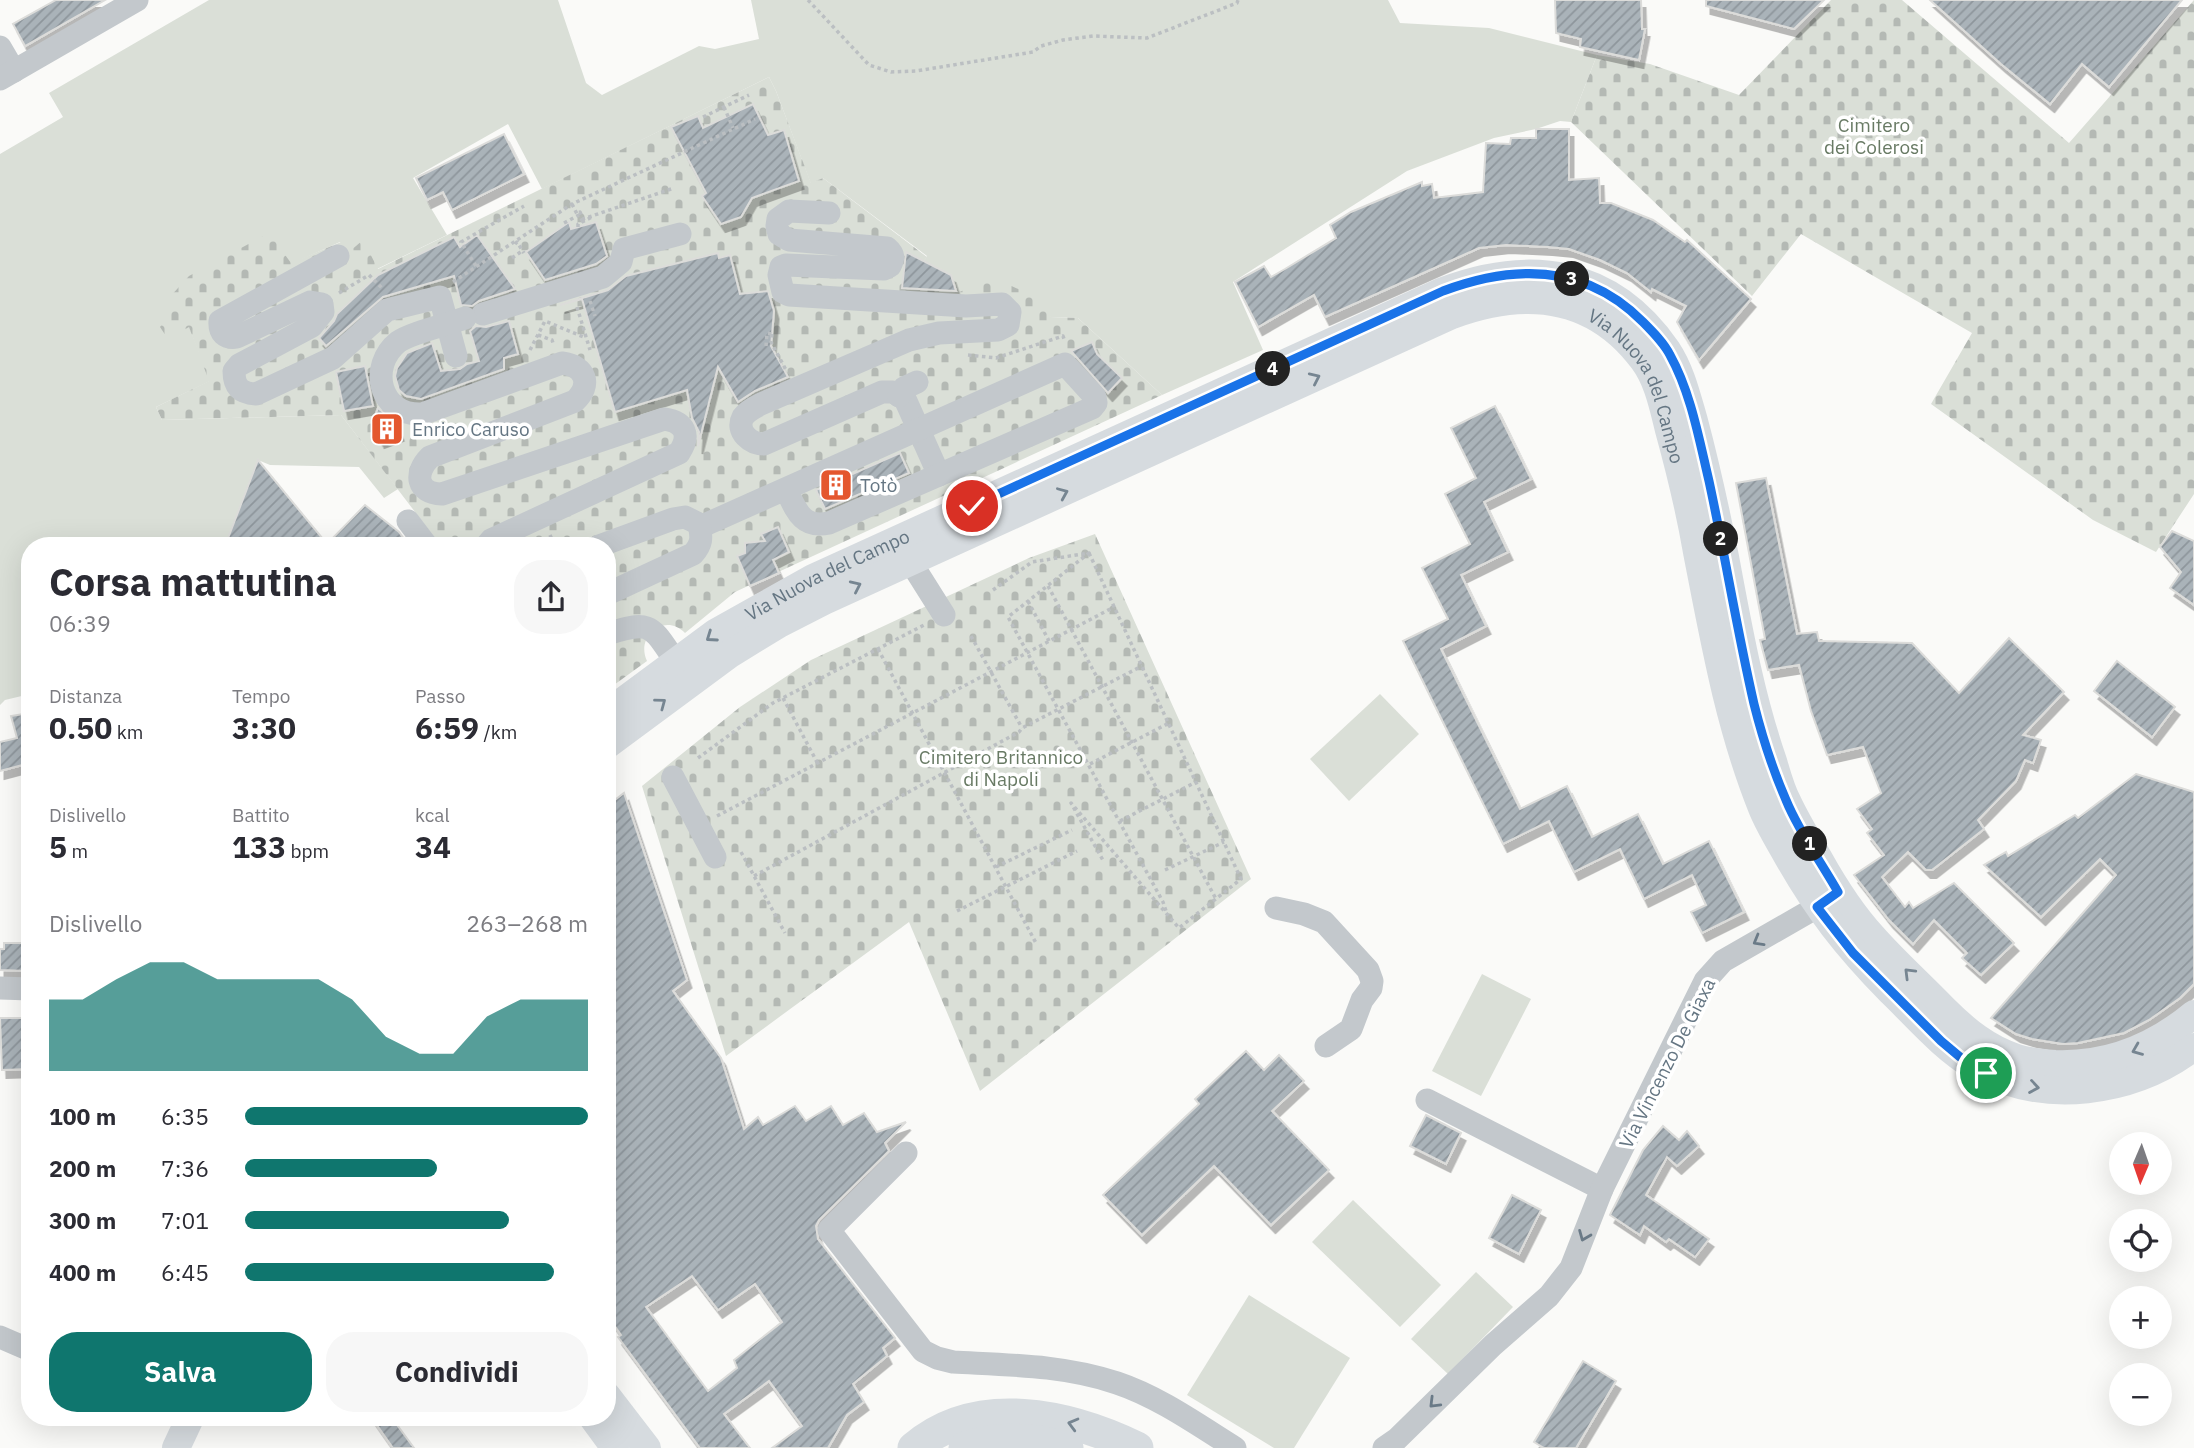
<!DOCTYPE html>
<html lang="it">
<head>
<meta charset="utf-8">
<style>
	body { margin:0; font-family:"IBM Plex Sans",sans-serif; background:#f7f7f7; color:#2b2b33; height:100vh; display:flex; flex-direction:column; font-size:26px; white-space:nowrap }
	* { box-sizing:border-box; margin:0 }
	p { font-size:23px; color:#7c7c81 }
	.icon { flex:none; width:38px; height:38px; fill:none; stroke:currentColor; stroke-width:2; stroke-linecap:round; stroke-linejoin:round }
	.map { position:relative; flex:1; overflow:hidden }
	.side { position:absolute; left:21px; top:537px; width:595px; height:889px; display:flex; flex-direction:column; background:#fff; border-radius:28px; box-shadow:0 7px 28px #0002 }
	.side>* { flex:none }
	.needle { width:46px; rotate:182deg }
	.controls { position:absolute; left:2109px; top:1132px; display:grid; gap:14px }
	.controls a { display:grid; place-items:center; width:63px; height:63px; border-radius:50%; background:#fff; box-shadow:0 7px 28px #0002; font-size:35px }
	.pin { position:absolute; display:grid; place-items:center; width:60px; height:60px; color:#fff; margin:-30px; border:4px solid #fff; border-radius:50%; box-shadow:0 2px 7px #0007 }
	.km { position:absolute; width:35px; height:35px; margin:-18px; border-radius:50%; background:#222; color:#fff; font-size:19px; line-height:35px; text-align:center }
	.round { display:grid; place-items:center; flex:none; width:74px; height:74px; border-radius:28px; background:#f7f7f7 }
	.overview { display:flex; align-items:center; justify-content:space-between; height:119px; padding:0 28px }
	h1 { font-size:38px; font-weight:700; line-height:52px }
	.figures { display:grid; grid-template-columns:repeat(3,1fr); gap:10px; height:119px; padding:7px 28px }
	.figures div { display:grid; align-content:center }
	.figures b { font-size:30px; font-weight:700 }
	.figures small { font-size:19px; font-weight:400 }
	.figures p { font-size:19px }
	.chart { height:196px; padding:14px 28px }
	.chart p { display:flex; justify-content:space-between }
	.chart svg { width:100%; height:126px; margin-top:7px; fill:#0f766e; opacity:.7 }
	.action { display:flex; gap:14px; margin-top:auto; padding:14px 28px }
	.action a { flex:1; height:80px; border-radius:28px; background:#0f766e; color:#fff; font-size:28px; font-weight:700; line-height:80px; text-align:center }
	.action a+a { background:#f7f7f7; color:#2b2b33 }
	ul { padding:0 28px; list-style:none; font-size:23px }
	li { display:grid; grid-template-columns:112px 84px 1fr; align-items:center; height:52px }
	li i { height:18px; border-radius:9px; background:#0f766e }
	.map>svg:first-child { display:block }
</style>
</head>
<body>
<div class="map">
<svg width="2194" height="1448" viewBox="0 0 2194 1448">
	<defs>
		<pattern id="cemetery-stones" width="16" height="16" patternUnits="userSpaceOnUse" patternTransform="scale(1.75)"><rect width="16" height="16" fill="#dadfd7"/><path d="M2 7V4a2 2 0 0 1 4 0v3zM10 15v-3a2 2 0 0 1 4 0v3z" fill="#b4b9b4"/></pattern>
		<pattern id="building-hatch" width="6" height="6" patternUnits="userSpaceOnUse" patternTransform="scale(1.75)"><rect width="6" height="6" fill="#aab3b9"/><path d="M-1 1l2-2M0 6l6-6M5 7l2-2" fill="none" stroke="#8e969c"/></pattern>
		<filter id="shadow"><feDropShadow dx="4.5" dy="8" stdDeviation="0" flood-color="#0004"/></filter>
	</defs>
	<rect width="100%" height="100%" fill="#fafaf8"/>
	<g fill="#dadfd7">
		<polygon points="209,0 558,0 586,83 602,95 699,46 715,49 759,39 751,0 1388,0 1400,23 1489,28 1597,55 1571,122 1560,121 1536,129 1494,138 1407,171 1233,282 1263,350 1162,395 1078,318 1051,317 957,293 951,275 924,261 927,256 823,178 811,184 776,91 769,77 542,189 508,124 413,178 447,235 377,269 348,252 340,242 291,264 189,326 210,381 156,407 162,420 341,415 398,489 384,498 359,467 270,465 258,460 225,546 30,546 30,694 5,700 0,705 0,154 63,117 49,93"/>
		<polygon points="1380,694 1419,734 1349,801 1310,759"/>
		<polygon points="1482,974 1531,999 1481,1096 1432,1071"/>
		<polygon points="1353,1200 1441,1285 1400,1327 1312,1242"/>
		<polygon points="1476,1272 1513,1307 1448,1374 1411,1339"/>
		<polygon points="1249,1295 1350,1358 1294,1448 1274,1448 1187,1395"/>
	</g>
	<g fill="url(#cemetery-stones)">
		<polygon points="1831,0 1902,0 2069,143 2194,0 2194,494 2156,552 2093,520 1931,404 1972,333 1801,234 1752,296 1571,122 1597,55 1650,64 1739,95"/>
		<path d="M769,77L776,91L811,183L823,178L927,257L924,261L951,275L957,293L994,278L1044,301L1051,317L1078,318L1162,395L735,592L685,633C665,612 635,636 647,661L607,690V546H441L341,415L162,420L156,407L209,381L189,327L168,339L160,327L170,313L167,300L189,276L269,233L291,263L341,242L349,252L363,240L378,269Z"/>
		<polygon points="1095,534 1251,879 980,1091 909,922 726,1056 642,786 740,707 811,660 1029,558"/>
	</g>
	<g fill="url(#building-hatch)" stroke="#dcdcda" stroke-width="2" fill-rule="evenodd" filter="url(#shadow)">
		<polygon points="56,0 105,0 25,46 13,24"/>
		<polygon points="1555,0 1641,0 1642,29 1645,29 1639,60 1580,47 1581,39 1556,33"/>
		<polygon points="1706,0 1824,0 1794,29 1706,6"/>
		<polygon points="1930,0 2182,0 2109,87 2082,64 2050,104 2001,64"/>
		<polygon points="753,104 768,135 784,130 799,181 752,198 741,217 721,224 702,196 706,193 671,127 698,116 703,128"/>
		<polygon points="1536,129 1569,129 1569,180 1599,178 1600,203 1611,203 1653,220 1685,242 1687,240 1751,299 1699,360 1677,322 1686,306 1652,289 1651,292 1627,273 1600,260 1569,249 1548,247 1506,245 1479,248 1325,317 1314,295 1258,327 1235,282 1264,266 1271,277 1285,269 1336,238 1330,225 1351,212 1422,182 1422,186 1432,184 1434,198 1483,192 1486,143 1510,144 1511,138 1536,138"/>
		<polygon points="504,134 524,174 452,210 443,192 427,200 416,178"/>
		<polygon points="569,222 571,229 596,222 607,256 596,264 545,280 526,252"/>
		<polygon points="477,235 515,289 479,301 472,306 461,305 454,276 383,297 326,346 319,338 334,321 337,314 378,275 454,237 460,247"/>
		<polygon points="906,252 951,275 956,291 902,288"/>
		<polygon points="718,253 719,258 730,255 740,294 768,291 774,311 771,346 788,377 755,391 738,402 718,367 698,446 699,432 692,418 687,390 615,412 582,299 560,305 608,290 626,276"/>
		<polygon points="509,321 518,354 504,358 504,369 421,399 406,396 399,390 395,376 397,368 407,353 432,343 441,371 460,369 467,364 479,361 470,331 476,326 486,327"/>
		<polygon points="1092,342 1097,354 1122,378 1108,393 1071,351"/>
		<polygon points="365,366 373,406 344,411 336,372"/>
		<polygon points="1495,406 1531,479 1484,502 1508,552 1461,575 1486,626 1441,649 1520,809 1567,786 1592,837 1638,814 1663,864 1709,841 1744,912 1702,933 1691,912 1706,905 1692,875 1644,899 1620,849 1574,872 1549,821 1503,844 1403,641 1448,619 1422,568 1470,544 1445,494 1476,478 1451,428"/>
		<polygon points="378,408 395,422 399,433 380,440 373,422"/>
		<polygon points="900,453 909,473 825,509 816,490"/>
		<polygon points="258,460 327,544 365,505 399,532 409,546 225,546"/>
		<polygon points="1766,478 1797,634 1817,632 1819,641 1912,643 1959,693 2009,638 2064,692 2023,735 2041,740 2033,763 2025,760 2016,781 1978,820 1984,829 1932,870 1926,870 1908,852 1882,877 1905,907 1909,902 1913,908 1954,883 2014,943 1981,975 1962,958 1967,953 1934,920 1913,944 1889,920 1854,875 1884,855 1867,833 1872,829 1857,809 1881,793 1863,747 1827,755 1811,711 1799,665 1768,670 1760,640 1765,639 1736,483"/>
		<polygon points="778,527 789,552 773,560 779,573 750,586 737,556 745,553 745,543 765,541 761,534"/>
		<polygon points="2172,531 2194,541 2194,605 2170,588 2181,572 2160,547"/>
		<polygon points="2117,661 2175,707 2152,737 2094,691"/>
		<polygon points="30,713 30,763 0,771 0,742 17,738 11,716"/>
		<polygon points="2136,774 2194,792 2194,984 2180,998 2149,1020 2124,1033 2078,1043 2063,1044 2032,1039 2016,1034 1991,1018 2116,875 2100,859 2041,917 1984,865 2006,852 2008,856 2075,815 2078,818"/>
		<path d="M624,793L687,980L673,991L721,1058L744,1129L758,1117L763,1125L795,1106L806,1121L831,1106L843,1125L864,1113L877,1132L906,1122L885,1143L889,1151L819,1220L816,1226L818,1239L895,1338L883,1348L887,1356L853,1384L864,1402L847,1415L828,1448H772L802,1426L769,1381L724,1414L750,1448H700L618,1337L621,1335L607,1315V806ZM692,1276L718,1310L755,1284L782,1322L734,1360L737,1368L708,1391L646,1307Z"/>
		<polygon points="4,943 22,943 28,971 0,970 0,949 4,949"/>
		<polygon points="0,1018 30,1018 30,1069 2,1070"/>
		<polygon points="1246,1051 1264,1070 1279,1055 1304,1081 1272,1111 1329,1170 1271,1225 1214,1166 1142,1235 1103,1195 1199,1104 1195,1099"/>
		<polygon points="1426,1115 1461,1133 1446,1164 1410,1146"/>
		<polygon points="1663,1126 1679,1140 1687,1131 1699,1146 1677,1166 1667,1157 1646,1195 1709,1239 1695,1257 1669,1239 1666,1242 1644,1226 1640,1235 1610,1215 1643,1150"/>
		<polygon points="1512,1195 1541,1210 1519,1254 1489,1238"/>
		<polygon points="1583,1361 1616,1381 1576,1448 1544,1448 1534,1442"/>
		<polygon points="372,1418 392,1418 414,1448 393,1448"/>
	</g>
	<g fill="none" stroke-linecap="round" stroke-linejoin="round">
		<g stroke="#bbbfc2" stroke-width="3.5" stroke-dasharray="3.5 3.5" stroke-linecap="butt">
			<polyline points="808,0 869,65 891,72 916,71 1033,52 1041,46 1063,40 1093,36 1147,38 1237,3 1238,0"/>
			<polyline points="724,107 733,128"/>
			<polyline points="703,117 749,95"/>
			<polyline points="572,204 577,214 580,212 583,219 674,188"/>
			<polyline points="564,223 579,215 583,222"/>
			<polyline points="578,227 578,224 594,216"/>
			<polyline points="515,244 517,242 524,253"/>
			<polyline points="512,258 522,251"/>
			<polyline points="476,266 461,242 524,206"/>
			<polyline points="453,282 572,204 755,119"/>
			<polyline points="339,293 369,275 383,289"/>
			<polyline points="590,301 595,316"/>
			<polyline points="577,307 590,350"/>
			<polyline points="772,334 771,342 786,370"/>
			<polyline points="538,335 552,340 553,343"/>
			<polyline points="766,346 767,333 772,334"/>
			<polyline points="530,350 545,321 586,338"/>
			<polyline points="968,355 996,358 1063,336 1065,342"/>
			<polyline points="550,535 555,546"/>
			<polyline points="1089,553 1241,879 1179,928 1071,803 1104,862"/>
			<polyline points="1048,586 1216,899"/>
			<polyline points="993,590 1032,562 1089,553 1008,617 1163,902 1166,911"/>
			<polyline points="1028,601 1049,641"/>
			<polyline points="971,636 1022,728"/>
			<polyline points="878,649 1036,943"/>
			<polyline points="783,698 818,764"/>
			<polyline points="698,758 773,703 926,624"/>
			<polyline points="1090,764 1169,723"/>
			<polyline points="717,816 1114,607"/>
			<polyline points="1120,821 1196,782"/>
			<polyline points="741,852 785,933"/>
			<polyline points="996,867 1072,830"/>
			<polyline points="1165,870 1224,842"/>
			<polyline points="754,876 1019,732 1022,728 1142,666"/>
			<polyline points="957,911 1077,851"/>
		</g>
		<g stroke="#c3c8cc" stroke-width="23">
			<polyline points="0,47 14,71"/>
			<polyline points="0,79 137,0"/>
			<path d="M829,213L789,211L778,219L777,226L779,234L789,240L887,248C894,254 894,258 890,266L884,269L786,265L781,267L779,275L783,292L789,295L966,306L1002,304L1010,312L1008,325L998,330L939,333L909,340L761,404C755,407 747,411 743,417C735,432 751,444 764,444L882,392H893L905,399L939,475"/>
			<path d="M338,256L220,321C219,333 225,339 237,337L310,302L322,304L323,312L312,326L239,365L234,371C234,388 241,393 256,394L333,358L387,310L440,297L456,356"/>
			<polyline points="483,314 603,277 621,262 624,249 680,234"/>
			<path d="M465,318C449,324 410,333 398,342C368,366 379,416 422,414L562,363C586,366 592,385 575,401L430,457C414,473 416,493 442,494L664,419C685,422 691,435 679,453L491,540L486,546"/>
			<polyline points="899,396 904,388 917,382"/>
			<polyline points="408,521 427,546"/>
			<path d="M700,527L1065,364L1095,397L1096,403L1092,408L829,523C802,529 796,510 786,489"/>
			<path d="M599,546L673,519L685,517L699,524C702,538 702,544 693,554L607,594"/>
			<polyline points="910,561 944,615"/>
			<path d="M607,634C652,619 651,626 676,662"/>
			<polyline points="673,777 715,857"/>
			<polyline points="1276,908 1304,914 1324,922 1368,970 1372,981 1371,988 1362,1000 1351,1029 1326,1046"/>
			<polyline points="0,988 30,989"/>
			<polyline points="1427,1100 1602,1189"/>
			<path d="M906,1153L829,1230L923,1351L937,1358L953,1362C1008,1365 1064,1365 1117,1383C1159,1397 1198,1425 1235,1448"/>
			<polyline points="0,1337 30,1350"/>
			<polyline points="1384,1448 1397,1439 1493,1345 1549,1296 1571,1268 1602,1189 1705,981 1723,961 1817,907"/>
		</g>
		<g stroke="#d6dbdf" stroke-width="28">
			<path id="s1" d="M607,713L715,633L813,578L1443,291C1531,258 1611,269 1667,350C1681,371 1687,397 1694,421C1706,466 1716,512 1725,557C1738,626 1750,695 1773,761C1777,775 1781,790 1788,803C1797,822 1808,840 1819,859C1834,886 1851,913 1873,937C1895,962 1921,985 1944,1009C1965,1030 1988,1049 2017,1058C2029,1062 2042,1063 2055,1064C2108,1066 2153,1048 2194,1014"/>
			<path id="s2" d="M607,745L730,654L779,624L824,601L1452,315C1525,288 1594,294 1643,360C1658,380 1663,406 1669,430C1680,470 1690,511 1697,552C1714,639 1729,726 1762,808C1768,823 1777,838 1785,852C1816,908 1847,947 1891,992C1918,1018 1943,1048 1975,1067C2043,1106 2133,1094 2194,1047"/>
			<polyline points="607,1396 647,1448"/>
			<polyline points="593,1418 615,1448"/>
			<polyline points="176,1448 190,1418"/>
		</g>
		<g stroke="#d6dbdf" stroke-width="33">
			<path d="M914,1448C977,1394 1069,1415 1137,1448"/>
			<path d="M965,1448C998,1436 1033,1439 1067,1448"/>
		</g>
	</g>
	<defs><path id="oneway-chevron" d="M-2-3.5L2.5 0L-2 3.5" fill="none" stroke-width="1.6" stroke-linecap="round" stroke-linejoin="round" transform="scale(1.75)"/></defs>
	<g stroke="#768591">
		<use href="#oneway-chevron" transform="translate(1315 378) rotate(-25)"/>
		<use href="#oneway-chevron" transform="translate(1063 493) rotate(-23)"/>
		<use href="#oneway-chevron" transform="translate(856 586) rotate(-25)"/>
		<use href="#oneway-chevron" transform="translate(711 637) rotate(145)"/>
		<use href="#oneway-chevron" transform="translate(661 703) rotate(-37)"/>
		<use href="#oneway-chevron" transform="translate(1909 973) rotate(-135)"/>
		<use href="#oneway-chevron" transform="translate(2137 1050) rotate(158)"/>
		<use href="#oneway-chevron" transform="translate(2034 1087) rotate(9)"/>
		<use href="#oneway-chevron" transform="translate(1073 1424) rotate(-165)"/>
	</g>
	<g stroke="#6a7a87">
		<use href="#oneway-chevron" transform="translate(1758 941) rotate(150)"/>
		<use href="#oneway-chevron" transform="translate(1584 1236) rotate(112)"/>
		<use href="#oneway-chevron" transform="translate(1434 1403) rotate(135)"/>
	</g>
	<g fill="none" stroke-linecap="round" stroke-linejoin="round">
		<defs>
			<path id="route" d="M972,506L1443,291C1515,264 1586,264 1643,322C1653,332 1664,343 1670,355C1691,393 1699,439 1709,481C1725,555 1737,630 1754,704C1762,736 1773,770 1786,800C1799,832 1821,862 1838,892L1817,907L1853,953L1941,1041L1960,1057L1986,1073"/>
		</defs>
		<use href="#route" stroke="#fff" stroke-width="14"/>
		<use href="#route" stroke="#1a73e8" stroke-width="9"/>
	</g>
	<defs>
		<symbol id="building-square" viewBox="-11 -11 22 22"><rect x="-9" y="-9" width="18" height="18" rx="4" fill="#e4572e" stroke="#fff"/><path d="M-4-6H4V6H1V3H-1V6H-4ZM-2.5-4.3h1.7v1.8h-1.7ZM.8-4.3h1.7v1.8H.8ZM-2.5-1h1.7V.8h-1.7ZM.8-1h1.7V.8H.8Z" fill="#fff"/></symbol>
	</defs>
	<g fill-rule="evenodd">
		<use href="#building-square" x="368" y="410" width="38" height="38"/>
		<use href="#building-square" x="817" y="466" width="38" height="38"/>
	</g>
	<g text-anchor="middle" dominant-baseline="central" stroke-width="7" stroke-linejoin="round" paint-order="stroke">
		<g font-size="19" fill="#687a64" stroke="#fff">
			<text x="1874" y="125">Cimitero<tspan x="1874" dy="22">dei Colerosi</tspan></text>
			<text x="1001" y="757">Cimitero Britannico<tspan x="1001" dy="22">di Napoli</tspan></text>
		</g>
		<g font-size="19" fill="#657683" stroke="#fff">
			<text stroke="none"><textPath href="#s2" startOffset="1183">Via Nuova del Campo</textPath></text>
			<text stroke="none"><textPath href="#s1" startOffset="261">Via Nuova del Campo</textPath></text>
			<text transform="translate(1667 1063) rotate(-63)">Via Vincenzo De Giaxa</text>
		</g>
		<g font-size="19" fill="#657683" stroke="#fff" text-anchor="start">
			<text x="412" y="429">Enrico Caruso</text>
			<text x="860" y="485">Totò</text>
		</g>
	</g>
</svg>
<div class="controls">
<a><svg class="needle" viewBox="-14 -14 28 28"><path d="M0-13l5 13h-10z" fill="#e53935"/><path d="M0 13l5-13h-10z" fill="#7c7c81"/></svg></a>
<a><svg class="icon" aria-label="locate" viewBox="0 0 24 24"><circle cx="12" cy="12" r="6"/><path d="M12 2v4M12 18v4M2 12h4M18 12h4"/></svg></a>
<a>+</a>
<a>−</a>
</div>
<div class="pin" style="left:1986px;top:1073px;background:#1e9e55"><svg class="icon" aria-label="arrive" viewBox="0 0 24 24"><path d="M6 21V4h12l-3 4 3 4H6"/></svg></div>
<div class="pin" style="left:972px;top:506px;background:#d93025"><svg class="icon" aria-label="check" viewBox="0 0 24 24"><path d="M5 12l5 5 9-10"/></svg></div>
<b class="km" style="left:1810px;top:844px">1</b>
<b class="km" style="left:1721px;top:539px">2</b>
<b class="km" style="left:1572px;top:279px">3</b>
<b class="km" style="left:1273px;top:369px">4</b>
<section class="side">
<div class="overview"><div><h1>Corsa mattutina</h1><p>06:39</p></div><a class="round"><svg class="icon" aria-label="share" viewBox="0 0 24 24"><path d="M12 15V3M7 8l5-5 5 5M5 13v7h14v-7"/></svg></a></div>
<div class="figures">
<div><p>Distanza</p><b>0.50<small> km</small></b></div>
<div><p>Tempo</p><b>3:30</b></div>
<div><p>Passo</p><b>6:59<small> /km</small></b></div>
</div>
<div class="figures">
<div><p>Dislivello</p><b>5<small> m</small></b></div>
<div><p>Battito</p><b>133<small> bpm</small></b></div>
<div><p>kcal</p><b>34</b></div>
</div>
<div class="chart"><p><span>Dislivello</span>263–268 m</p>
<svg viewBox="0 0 160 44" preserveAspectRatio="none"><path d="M0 44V19L10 19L20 12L30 6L40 6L50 12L60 12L70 12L80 12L90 19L100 32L110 38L120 38L130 25L140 19L150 19L160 19V44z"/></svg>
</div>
<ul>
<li><b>100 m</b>6:35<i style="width:100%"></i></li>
<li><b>200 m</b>7:36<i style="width:56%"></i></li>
<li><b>300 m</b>7:01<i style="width:77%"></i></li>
<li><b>400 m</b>6:45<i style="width:90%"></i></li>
</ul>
<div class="action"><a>Salva</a><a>Condividi</a></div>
</section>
</div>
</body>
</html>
